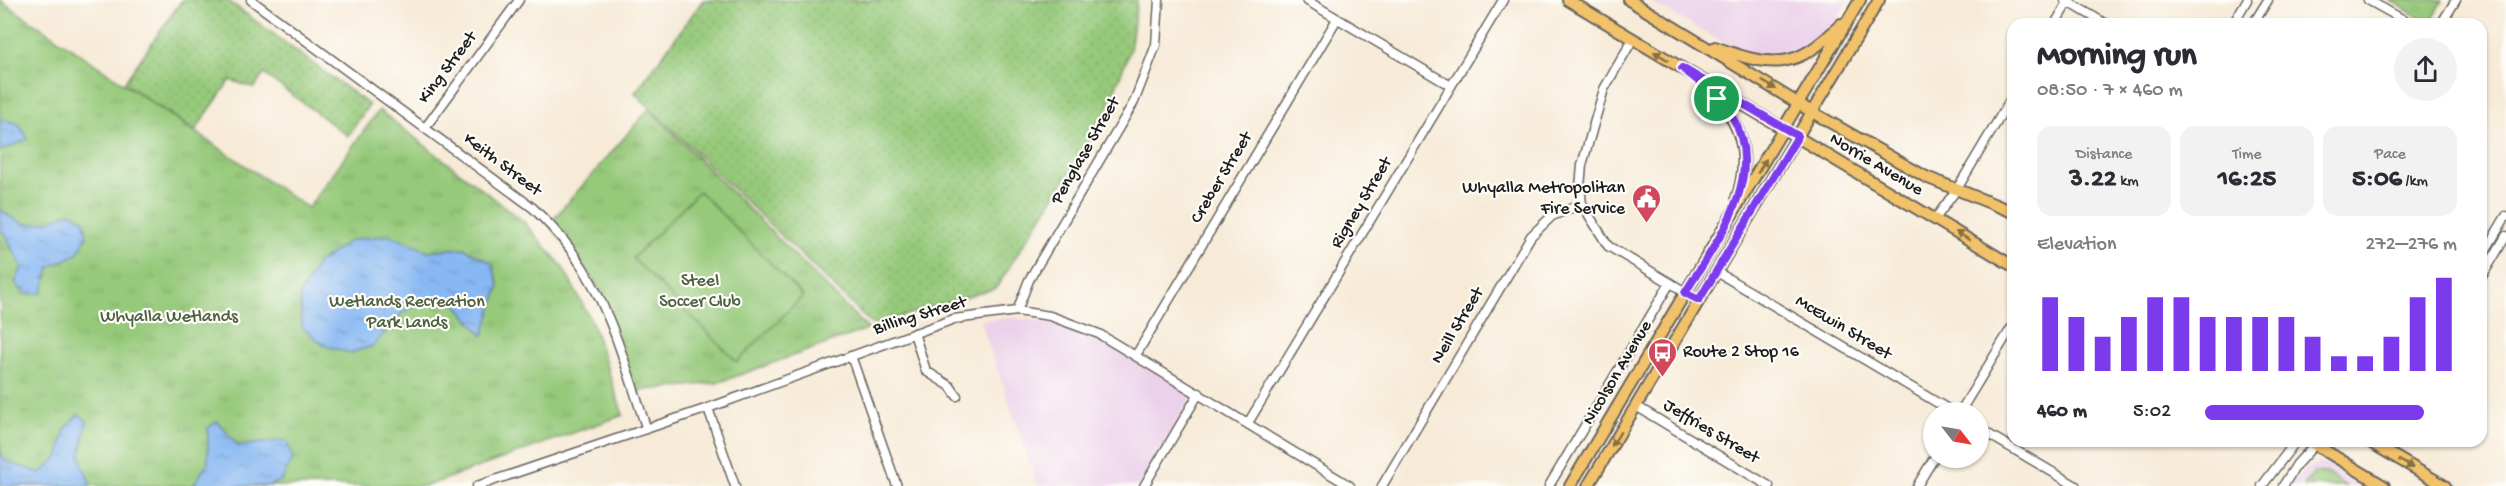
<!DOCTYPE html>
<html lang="en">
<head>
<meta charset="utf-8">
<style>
	body { margin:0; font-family:"Gochi Hand",sans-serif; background:#f2f2f3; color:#2b2b33; height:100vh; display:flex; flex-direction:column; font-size:22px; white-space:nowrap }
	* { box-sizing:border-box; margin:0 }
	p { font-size:20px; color:#7c7c81 }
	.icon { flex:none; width:33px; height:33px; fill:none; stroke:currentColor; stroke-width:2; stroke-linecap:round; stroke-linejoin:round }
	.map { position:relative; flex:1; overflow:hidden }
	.drawer { position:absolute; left:2007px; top:18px; width:480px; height:429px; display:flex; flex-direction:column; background:#fff; border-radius:18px; box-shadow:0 2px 4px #0004 }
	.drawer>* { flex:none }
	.needle { width:39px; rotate:121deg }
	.tools { position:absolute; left:1923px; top:402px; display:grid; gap:12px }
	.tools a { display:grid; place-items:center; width:66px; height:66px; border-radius:50%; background:#fff; box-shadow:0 2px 4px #0004; font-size:30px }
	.pin { position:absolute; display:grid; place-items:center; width:51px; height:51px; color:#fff; margin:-26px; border:3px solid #fff; border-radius:50%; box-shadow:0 2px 6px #0007 }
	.round { display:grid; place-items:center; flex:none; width:63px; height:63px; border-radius:32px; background:#f2f2f3 }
	.headline { display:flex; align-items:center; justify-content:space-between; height:102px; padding:0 30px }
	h1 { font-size:33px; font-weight:700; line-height:45px }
	.stats { display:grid; grid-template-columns:repeat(3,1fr); gap:9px; height:102px; padding:6px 30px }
	.stats div { display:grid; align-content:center; border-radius:15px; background:#f2f2f3; text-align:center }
	.stats b { font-size:26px; font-weight:700 }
	.stats small { font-size:16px; font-weight:400 }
	.stats p { font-size:16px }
	.chart { height:168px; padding:12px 30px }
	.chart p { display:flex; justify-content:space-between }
	.chart svg { width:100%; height:108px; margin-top:6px; stroke:#7c3aed; stroke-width:6 }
	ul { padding:0 30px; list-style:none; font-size:20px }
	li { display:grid; grid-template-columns:96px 72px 1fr; align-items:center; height:45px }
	li i { height:15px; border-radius:8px; background:#7c3aed }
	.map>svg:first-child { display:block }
</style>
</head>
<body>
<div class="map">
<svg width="2506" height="486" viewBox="0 0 2506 486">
	<defs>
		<pattern id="grass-dots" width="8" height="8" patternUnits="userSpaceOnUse" patternTransform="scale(1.5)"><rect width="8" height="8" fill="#96c97a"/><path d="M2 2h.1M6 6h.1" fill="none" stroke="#81ac69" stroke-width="1.8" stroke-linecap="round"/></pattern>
		<pattern id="park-tufts" width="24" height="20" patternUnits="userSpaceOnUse" patternTransform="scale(1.5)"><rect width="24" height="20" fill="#96c97a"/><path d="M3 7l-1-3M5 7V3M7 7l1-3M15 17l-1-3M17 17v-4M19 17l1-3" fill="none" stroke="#81ac69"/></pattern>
		<pattern id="water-ripples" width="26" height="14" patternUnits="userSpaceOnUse" patternTransform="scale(1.5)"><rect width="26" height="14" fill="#87b8f3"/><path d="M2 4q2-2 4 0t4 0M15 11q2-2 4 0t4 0" fill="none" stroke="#6e95c4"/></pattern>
	</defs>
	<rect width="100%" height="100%" fill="#fdfcf7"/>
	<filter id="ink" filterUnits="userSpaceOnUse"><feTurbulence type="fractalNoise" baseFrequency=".0167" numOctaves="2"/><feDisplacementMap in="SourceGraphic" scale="12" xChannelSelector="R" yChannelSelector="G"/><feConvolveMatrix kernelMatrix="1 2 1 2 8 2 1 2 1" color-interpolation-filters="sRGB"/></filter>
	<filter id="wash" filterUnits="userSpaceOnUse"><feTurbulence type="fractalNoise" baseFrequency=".008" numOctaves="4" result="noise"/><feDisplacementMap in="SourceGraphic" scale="24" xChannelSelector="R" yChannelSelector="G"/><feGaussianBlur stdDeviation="1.35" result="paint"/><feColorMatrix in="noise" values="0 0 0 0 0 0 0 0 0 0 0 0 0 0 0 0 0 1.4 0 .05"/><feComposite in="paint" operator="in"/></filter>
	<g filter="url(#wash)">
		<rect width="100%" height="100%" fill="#f7ebd8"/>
		<g fill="#ecd1ea">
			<polygon points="1647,0 1848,0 1831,29 1814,43 1794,52 1774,56 1744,54"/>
			<polygon points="1013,318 1048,322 1098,337 1195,391 1139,486 1038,486 980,320"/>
			<polygon points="2320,462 2335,466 2368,486 2289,486 2306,469"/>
		</g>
		<g fill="url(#grass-dots)" stroke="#59724b" stroke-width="1.5">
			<polygon points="182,0 227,0 369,105 348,136 264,74 254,88 230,80 195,131 124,83"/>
			<polygon points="703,0 1137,0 1130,50 1104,118 996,288 873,325 635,93"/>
		</g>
		<g fill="url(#park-tufts)" stroke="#59724b" stroke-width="1.5">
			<polygon points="0,0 308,208 379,110 523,221 562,266 592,322 623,415 426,486 0,486"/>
			<polygon points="2390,0 2444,0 2430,24"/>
			<polygon points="649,109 868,329 717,383 634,391 604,295 549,224"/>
			<polygon points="2314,472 2326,473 2346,486 2304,486"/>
		</g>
		<polygon fill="#96c97a" stroke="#59724b" stroke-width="1.5" points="699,191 803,296 737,362 633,258"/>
		<g fill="url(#water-ripples)" stroke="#526a88" stroke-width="1.5">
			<polygon points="0,120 18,123 28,139 0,151"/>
			<path d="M0,209C28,232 39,225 70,212L84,220L87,236L77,254L50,267L42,293L25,294L15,282L22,267L4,233L0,229Z"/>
			<polygon points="390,235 428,251 464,248 492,263 499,286 483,336 456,304 431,300 404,311 373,346 350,353 323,345 302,327 300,294 318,263 351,240"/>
			<polygon points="78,414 87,421 80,457 91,486 0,486 0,450 5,461 41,473 59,456 65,430"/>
			<polygon points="217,421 238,446 286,440 293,459 281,481 267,486 193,486 208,462 208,428"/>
		</g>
	</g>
	<g filter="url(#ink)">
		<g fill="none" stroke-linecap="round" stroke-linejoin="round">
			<defs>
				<g id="minor">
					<path d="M251,0L533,208C547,222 562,236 573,253C610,304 626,368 646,427"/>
					<polyline points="1306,0 1451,86"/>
					<polyline points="2065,0 2106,24"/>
					<polyline points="2368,0 2411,24"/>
					<polyline points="2055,24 2069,0"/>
					<polyline points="2233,24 2247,0"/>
					<polyline points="2253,24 2268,0"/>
					<polyline points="2441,24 2456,0"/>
					<polyline points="1633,39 1604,89 1582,165 1580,187 1582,204 1608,246 1699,300"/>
					<polyline points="425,128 519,0"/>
					<polyline points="1935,219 1957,189 2013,95"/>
					<polyline points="2481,258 2506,216"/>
					<polyline points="1717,272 1953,412"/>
					<polyline points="2481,278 2506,236"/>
					<polyline points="1017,311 1029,280 1134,102 1156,45 1159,0"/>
					<polyline points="914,333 926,371 950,386 957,396"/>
					<polyline points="1136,355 1337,19"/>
					<polyline points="851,356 897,486"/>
					<polyline points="1636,406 1769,486"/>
					<polyline points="708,408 735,486"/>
					<polyline points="1960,412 2013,325"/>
					<polyline points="1248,423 1503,0"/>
					<polyline points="1978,428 2076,486"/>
					<polyline points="477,486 708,408 954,319 1017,311 1050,316 1099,334 1350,486"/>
					<polyline points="1144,486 1199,393"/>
					<polyline points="1382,486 1531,236 1552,216 1582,204"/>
					<polyline points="1549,486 1670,283"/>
					<polyline points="1917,486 1934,458"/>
					<polyline points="2262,486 2296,441"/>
					<polyline points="2283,486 2297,464 2318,441"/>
				</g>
				<g id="major">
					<polyline points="1568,0 2013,266"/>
					<polyline points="1629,0 1812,112 1926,177 2013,212"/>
					<path d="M1715,47C1772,68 1796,71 1841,24"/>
					<path d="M1704,87C1741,117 1752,153 1737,198"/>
					<polyline points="2309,441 2384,486"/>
					<polyline points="2368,441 2445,486"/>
					<polyline points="1570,486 1860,0"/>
					<polyline points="1588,486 1879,0"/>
				</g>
			</defs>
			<use href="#minor" stroke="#69645e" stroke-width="11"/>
			<use href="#major" stroke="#69645e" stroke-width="14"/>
			<use href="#minor" stroke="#fff" stroke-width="8"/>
			<use href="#major" stroke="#f2c26a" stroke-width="10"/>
		</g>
		<defs><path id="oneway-solid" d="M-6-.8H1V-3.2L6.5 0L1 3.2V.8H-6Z" transform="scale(1.5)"/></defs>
		<g fill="#876f43">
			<use href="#oneway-solid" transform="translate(1661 56) rotate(-149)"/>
			<use href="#oneway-solid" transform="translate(1769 85) rotate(31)"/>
			<use href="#oneway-solid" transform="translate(1762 166) rotate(-59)"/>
			<use href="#oneway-solid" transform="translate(1963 236) rotate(-149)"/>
			<use href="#oneway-solid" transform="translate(1616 439) rotate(121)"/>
			<use href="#oneway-solid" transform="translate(2406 464) rotate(30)"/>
		</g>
	</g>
	<g fill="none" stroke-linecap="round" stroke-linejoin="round" filter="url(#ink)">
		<defs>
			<path id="route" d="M1682,68L1798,136L1699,300L1685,293C1716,242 1768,177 1732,116C1720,96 1699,82 1682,68Z"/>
		</defs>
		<use href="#route" stroke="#fff" stroke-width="12"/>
		<use href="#route" stroke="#7c3aed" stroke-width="8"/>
	</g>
	<defs>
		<symbol id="civic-pin" viewBox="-11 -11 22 30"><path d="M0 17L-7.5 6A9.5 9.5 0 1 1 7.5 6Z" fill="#d1495b" stroke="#fdfcf7"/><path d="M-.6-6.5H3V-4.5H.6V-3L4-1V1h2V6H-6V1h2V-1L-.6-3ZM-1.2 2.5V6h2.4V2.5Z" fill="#fff"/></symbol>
		<symbol id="bus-pin" viewBox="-11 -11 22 30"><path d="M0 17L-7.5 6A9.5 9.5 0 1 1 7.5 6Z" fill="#d1495b" stroke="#fdfcf7"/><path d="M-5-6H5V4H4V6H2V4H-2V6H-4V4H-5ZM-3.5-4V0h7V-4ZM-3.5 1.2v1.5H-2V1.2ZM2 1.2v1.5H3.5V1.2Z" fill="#fff"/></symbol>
	</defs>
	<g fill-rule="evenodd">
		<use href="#civic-pin" x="1630" y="182" width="33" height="45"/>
		<use href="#bus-pin" x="1646" y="336" width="33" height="45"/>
	</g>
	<g text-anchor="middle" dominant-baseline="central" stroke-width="4.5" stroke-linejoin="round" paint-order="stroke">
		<g font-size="18" fill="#1c1c1c" stroke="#fdfcf7">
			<text transform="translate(448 68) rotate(-53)">King Street</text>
			<text transform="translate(1086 151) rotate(-60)">Penglase Street</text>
			<text transform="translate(502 165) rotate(37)">Keith Street</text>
			<text transform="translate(1876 165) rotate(31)">Norrie Avenue</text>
			<text transform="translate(1222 178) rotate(-59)">Creber Street</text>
			<text transform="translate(1362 203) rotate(-59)">Rigney Street</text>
			<text transform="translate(920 316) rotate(-17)">Billing Street</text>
			<text transform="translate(1458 326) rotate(-59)">Neill Street</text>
			<text transform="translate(1843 328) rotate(31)">McEwin Street</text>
			<text transform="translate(1618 373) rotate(-59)">Nicolson Avenue</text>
			<text transform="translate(1711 432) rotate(31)">Jeffries Street</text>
		</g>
		<g font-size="18" fill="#1c1c1c" stroke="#fdfcf7" text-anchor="end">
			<text x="1625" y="188">Whyalla Metropolitan<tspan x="1625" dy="21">Fire Service</tspan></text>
			<text x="1683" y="352" text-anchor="start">Route 2 Stop 16</text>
		</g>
		<g font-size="18" fill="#4d6142" stroke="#fdfcf7">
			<text x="700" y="281">Steel<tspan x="700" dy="21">Soccer Club</tspan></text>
			<text x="407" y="302">Wetlands Recreation<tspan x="407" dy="21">Park Lands</tspan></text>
			<text x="169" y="317">Whyalla Wetlands</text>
		</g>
	</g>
</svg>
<div class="tools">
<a><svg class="needle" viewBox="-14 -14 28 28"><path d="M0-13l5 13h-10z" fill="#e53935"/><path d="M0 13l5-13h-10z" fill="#7c7c81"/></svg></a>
</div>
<div class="pin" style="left:1717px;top:99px;background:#1e9e55"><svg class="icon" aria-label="arrive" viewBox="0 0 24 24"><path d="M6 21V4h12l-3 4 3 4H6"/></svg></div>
<section class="drawer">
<div class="headline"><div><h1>Morning run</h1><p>08:50 · 7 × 460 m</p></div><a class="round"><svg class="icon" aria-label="share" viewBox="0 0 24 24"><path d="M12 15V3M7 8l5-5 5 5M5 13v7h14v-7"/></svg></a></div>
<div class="stats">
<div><p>Distance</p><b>3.22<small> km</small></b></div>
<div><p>Time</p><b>16:25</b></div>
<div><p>Pace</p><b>5:06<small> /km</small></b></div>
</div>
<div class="chart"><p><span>Elevation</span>272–276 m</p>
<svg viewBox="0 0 160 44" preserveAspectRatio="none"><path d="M5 44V14M15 44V22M25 44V30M35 44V22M45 44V14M55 44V14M65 44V22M75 44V22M85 44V22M95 44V22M105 44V30M115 44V38M125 44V38M135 44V30M145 44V14M155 44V6"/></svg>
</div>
<ul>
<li><b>460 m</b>5:02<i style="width:87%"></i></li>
</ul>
</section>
</div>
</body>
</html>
